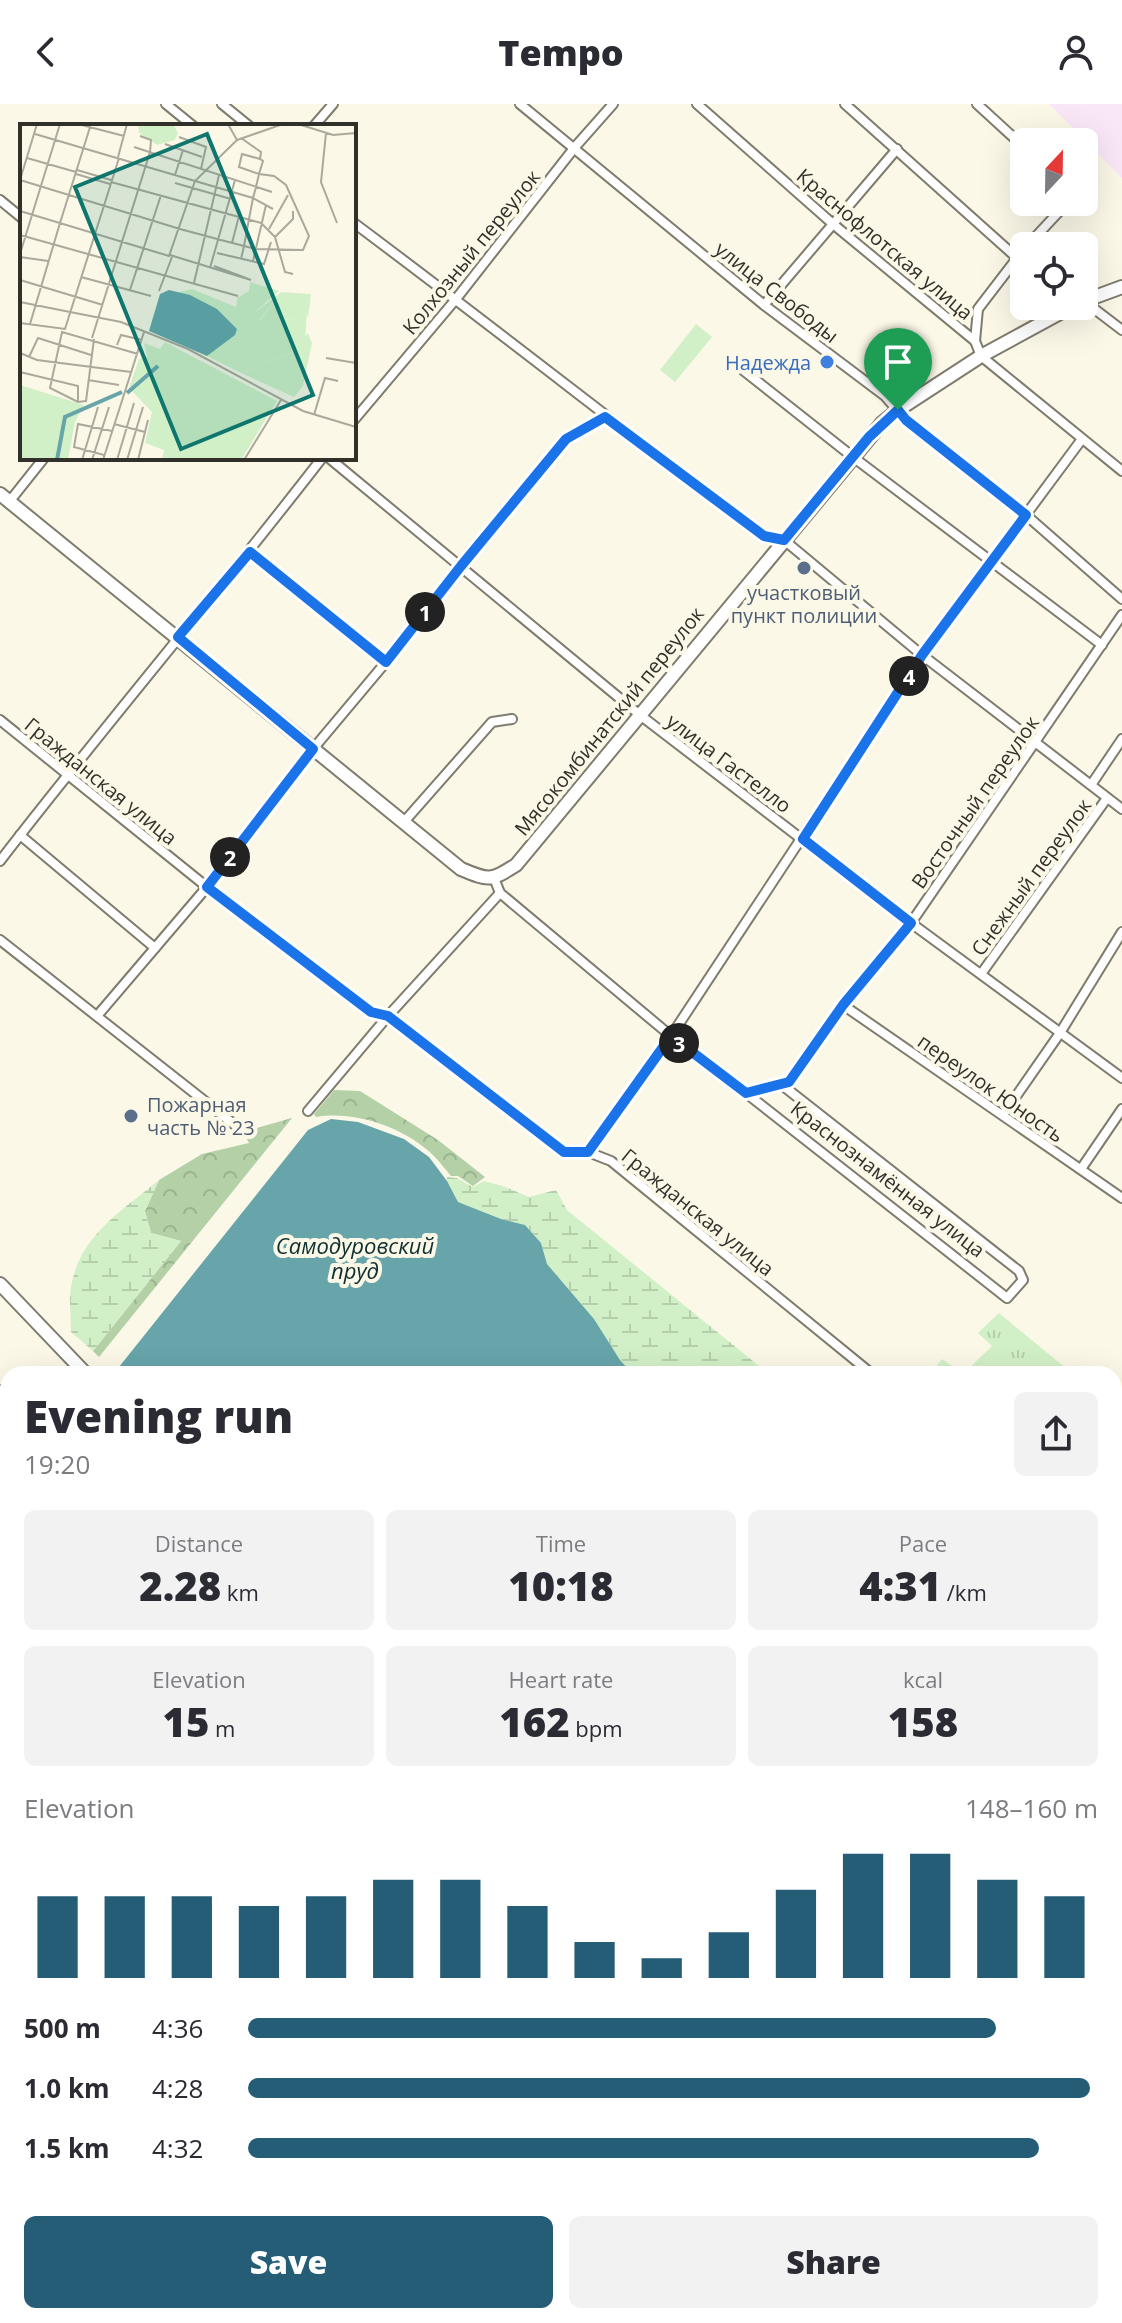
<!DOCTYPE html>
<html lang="en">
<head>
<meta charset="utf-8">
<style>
	body { margin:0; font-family:"Open Sans",sans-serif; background:#f2f2f3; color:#2b2b33; height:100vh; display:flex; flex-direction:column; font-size:30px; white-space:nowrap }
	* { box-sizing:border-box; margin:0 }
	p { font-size:26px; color:#7c7c81 }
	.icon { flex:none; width:44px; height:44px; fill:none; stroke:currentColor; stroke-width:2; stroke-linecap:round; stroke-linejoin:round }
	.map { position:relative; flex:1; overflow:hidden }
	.details { position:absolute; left:0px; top:1262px; width:1122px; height:958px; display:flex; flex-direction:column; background:#fff; border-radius:24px 24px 0 0; box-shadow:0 8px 32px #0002 }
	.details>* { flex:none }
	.needle { width:52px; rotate:22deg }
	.tools { position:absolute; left:1010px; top:24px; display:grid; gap:16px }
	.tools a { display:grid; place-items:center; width:88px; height:88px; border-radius:12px; background:#fff; box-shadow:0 8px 32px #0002; font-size:40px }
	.pin { position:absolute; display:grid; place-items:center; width:68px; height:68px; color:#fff; margin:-82px -34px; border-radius:50% 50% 50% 0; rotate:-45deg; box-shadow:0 0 8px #0007 }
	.pin .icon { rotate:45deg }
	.km { position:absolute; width:40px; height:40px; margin:-20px; border-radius:50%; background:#222; color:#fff; font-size:22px; line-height:40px; text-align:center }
	.round { display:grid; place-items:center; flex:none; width:84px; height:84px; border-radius:12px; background:#f2f2f3 }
	.overview { display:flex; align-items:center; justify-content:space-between; height:136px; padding:0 24px }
	h1 { font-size:44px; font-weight:800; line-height:60px }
	.stats { display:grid; grid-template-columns:repeat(3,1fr); gap:12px; height:136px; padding:8px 24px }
	.stats div { display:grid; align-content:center; border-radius:12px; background:#f2f2f3; text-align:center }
	.stats b { font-size:40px; font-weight:800 }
	.stats small { font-size:22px; font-weight:400 }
	.stats p { font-size:22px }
	.chart { height:224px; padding:16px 24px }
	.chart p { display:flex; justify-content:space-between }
	.chart svg { width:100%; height:144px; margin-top:8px; stroke:#255d77; stroke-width:6 }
	.button { display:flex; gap:16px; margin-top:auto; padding:16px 24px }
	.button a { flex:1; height:92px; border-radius:12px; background:#255d77; color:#fff; font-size:32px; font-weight:800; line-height:92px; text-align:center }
	.button a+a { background:#f2f2f3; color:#2b2b33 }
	ul { padding:0 24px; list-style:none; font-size:26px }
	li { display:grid; grid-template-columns:128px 96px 1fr; align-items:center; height:60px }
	li i { height:20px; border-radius:10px; background:#255d77 }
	header { display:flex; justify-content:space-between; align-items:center; height:104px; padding:0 24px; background:#fff; font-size:36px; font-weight:800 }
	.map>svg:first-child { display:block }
</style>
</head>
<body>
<header><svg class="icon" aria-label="back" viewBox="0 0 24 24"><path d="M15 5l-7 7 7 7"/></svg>Tempo<svg class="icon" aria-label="person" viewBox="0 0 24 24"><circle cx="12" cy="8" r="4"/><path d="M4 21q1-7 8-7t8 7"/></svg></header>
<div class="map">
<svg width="1122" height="2219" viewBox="0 0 1122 2219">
	<defs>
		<pattern id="grass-tufts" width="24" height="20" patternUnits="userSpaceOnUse" patternTransform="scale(2)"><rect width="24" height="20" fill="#d2f0c7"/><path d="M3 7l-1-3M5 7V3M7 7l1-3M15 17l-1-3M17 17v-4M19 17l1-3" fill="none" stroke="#b5ceab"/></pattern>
		<pattern id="forest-crowns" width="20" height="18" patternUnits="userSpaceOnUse" patternTransform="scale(2)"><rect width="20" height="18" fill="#b3d0a7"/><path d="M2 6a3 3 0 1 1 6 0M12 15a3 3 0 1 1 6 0" fill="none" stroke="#9ab390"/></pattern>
		<pattern id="wetland-marsh" width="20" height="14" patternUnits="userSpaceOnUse" patternTransform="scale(2)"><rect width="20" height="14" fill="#d2f0c7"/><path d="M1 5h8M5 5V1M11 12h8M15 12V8" fill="none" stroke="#b5ceab"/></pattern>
	</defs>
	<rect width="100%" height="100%" fill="#fcf8e8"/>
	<polygon fill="#f9e7f8" points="1049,0 1122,0 1122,74"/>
	<g fill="url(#grass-tufts)">
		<polygon points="999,1209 1073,1270 931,1270 942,1255 963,1270 992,1242 978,1229"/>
		<polygon points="1114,1304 1122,1311 1122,1388 1114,1391"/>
		<polygon points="1122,1408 1122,1561 1114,1559 1114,1412"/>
		<polygon points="0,1450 8,1451 8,2212 764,2212 755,2219 0,2219"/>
		<polygon points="1122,1824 1122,2052 1114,2064 1114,1831"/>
	</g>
	<g fill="url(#forest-crowns)">
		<path d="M334,986L360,987L438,1036L485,1073L473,1082L458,1072H451C445,1065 440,1058 434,1052C406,1024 355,1006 316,1013L314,1010Z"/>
		<polygon points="292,1014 99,1253 93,1247 181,1137 151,1129 145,1107 159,1076 202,1050 249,1039 243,1028"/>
	</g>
	<g fill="url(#wetland-marsh)">
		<polygon points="447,1073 457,1074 473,1083 484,1077 503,1082 529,1093 556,1086 567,1106 769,1270 633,1270 620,1256 594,1215 547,1160 541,1139 525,1121 501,1115 458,1098 447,1077"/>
		<path d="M159,1076L145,1107L151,1129L181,1137L93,1247L71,1228C71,1212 68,1193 72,1178C82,1130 124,1105 159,1076Z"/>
		<polygon points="1114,1559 1122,1561 1122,1824 1114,1831"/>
	</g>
	<polygon fill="#d2f0c7" points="696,220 712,233 675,278 660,266"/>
	<polygon fill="#67a5aa" points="331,1015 358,1018 404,1035 429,1053 447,1077 458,1098 501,1115 525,1121 541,1139 547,1160 594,1215 620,1256 633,1270 118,1270 115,1268 308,1026"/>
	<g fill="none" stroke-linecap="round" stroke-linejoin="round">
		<polyline stroke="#67a5aa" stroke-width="3" points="0,1584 8,1581"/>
		<defs>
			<g id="minor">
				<polyline points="166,0 193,22"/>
				<polyline points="222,0 249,22"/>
				<polyline points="520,0 764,201 885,292 906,316 1026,411 1122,495"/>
				<polyline points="697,0 833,120 975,237 981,252 1122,367"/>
				<polyline points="845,0 1016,153"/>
				<polyline points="977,0 1024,43"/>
				<polyline points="314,22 333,0"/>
				<polyline points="0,96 22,114"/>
				<path d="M354,119C492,222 627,329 764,432L784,436L922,551L1122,705"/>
				<polyline points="1027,142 1068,98"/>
				<polyline points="1084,197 1122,226"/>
				<polyline points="764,201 897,45"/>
				<polyline points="975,237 978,205 1024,145"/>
				<polyline points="743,266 853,353 1102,541"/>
				<polyline points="354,316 456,195 575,43 613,0"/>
				<polyline points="329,354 640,611 911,819 1122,974"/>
				<polyline points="9,398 44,354"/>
				<polyline points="250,448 386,558"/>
				<polyline points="0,616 207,783 371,908 388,912 564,1048 588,1048 611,1057 872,1270"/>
				<polyline points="1091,681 1122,635"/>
				<polyline points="403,719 492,618 512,615"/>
				<polyline points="20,731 155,844"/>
				<path d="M0,757C105,621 217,490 322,354"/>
				<polyline points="494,774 500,789 671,932 746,989 1007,1194 1023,1176 1019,1167 782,981"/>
				<polyline points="0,836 235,1021"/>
				<polyline points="981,870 1107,694"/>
				<polyline points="843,901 1122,1094"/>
				<polyline points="97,912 207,783 313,645 386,558 461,462 566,335 605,313"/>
				<polyline points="746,989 789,978 843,901 911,819 1122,511"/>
				<polyline points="308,1007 388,912 500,789"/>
				<polyline points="1003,1011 1060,929 1122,828"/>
				<polyline points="588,1048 671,932 922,551 1082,335"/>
				<polyline points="1081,1065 1122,1005"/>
				<polyline points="0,1286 8,1292"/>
			</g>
			<g id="tertiary">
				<polyline points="0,1358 8,1348"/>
				<polyline points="788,2219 798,2212"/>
			</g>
			<g id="secondary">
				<polyline points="1084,197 1122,183"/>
				<path d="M0,390L461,765C490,777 490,777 516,761L882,319L898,306L981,252L1073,202"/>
				<polyline points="0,1180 86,1270"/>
				<polyline points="929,2212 934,2219"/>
			</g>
		</defs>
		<use href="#minor" stroke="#7f7b6d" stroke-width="12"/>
		<use href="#tertiary" stroke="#7f7b6d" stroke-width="14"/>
		<use href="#secondary" stroke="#7f7b6d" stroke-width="16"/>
		<use href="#minor" stroke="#fff" stroke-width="8"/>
		<use href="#tertiary" stroke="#fff" stroke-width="10"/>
		<use href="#secondary" stroke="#fff" stroke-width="12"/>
	</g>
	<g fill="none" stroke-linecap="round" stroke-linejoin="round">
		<defs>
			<polygon id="route" points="898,306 906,316 1026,411 922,551 803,735 911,819 843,901 789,978 746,989 671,932 588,1048 564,1048 388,912 371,908 207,783 313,645 178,533 250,448 386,558 461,462 566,335 605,313 764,432 784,436 869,333"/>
		</defs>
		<use href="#route" stroke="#fff" stroke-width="16"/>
		<use href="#route" stroke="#1a73e8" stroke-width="10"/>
	</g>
	<circle fill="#3f7fe0" stroke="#fcf8e8" stroke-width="3" cx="827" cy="258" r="8"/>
	<g fill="#5c6f8a" stroke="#fcf8e8" stroke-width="3">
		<circle cx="804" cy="464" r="8"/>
		<circle cx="131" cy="1012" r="8"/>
	</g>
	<g text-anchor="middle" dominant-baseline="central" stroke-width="8" stroke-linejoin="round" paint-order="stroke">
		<g font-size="20" fill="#32302a" stroke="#fcf8e8">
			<text transform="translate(885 140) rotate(40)">Краснофлотская улица</text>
			<text transform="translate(471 148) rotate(-51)">Колхозный переулок</text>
			<text transform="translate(777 188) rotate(38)">улица Свободы</text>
			<text transform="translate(609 617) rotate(-51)">Мясокомбинатский переулок</text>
			<text transform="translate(729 659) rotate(37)">улица Гастелло</text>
			<text transform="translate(101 677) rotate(39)">Гражданская улица</text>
			<text transform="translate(975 698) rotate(-55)">Восточный переулок</text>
			<text transform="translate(1031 773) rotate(-54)">Снежный переулок</text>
			<text transform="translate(991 984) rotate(35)">переулок Юность</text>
			<text transform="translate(888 1075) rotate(38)">Краснознамённая улица</text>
			<text transform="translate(698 1108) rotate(39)">Гражданская улица</text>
		</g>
		<g font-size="20" fill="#366cbe" stroke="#fcf8e8" text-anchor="end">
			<text x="811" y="258">Надежда</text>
		</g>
		<g font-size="20" fill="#4e5e75" stroke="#fcf8e8">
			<text x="804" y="488">участковый<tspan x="804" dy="23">пункт полиции</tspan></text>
			<text x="147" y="1000" text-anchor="start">Пожарная<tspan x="147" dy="23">часть № 23</tspan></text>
		</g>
		<g font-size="22" font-style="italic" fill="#0f3033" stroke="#fcf8e8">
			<text x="355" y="1141">Самодуровский<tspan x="355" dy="25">пруд</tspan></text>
		</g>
	</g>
	<g transform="translate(20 20)">
		<rect width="336" height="336" fill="#fcf8e8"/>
		<path d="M230,158L259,167L233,190H222L216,186L217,174L229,167ZM261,168L291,170L288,195L286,184L274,195L239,198ZM288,209L292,219L283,262L274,273L221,249L273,228ZM145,218L257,277L221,336H142L144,326L125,319L132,288L109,264L119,235L127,232L124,219L140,225Z" fill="#d2f0c7"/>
		<path d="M118,0H153L158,9L155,16L137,21L119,9ZM172,165L233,190L261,168L239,197L274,195V187L287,184L285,223L221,249L187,232L217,205L197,185L159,168ZM0,261L64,281L55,298L48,336H0Z" fill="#d2f0c7"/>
		<path d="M149,166L170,171L197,185L217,205L215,211L187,232L129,207L140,170Z" fill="#67a5aa"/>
		<path fill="none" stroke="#67a5aa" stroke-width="4" d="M107,269L138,242M37,336L45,293L102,268"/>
		<path fill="none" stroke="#aba89c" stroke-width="2" d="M58,0L104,12M278,0L313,11L336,9M306,9L301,58L317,99M15,10L233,74L253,85M159,13L186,23L181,45M221,14L241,28L240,35M217,16L263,0M145,20L182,33M114,23L252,68M98,33L107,0M7,34L56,48M57,46L91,56M56,50L90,60M155,51L163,26M0,56L160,105L201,116L224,122L236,125L283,126L289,112L266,61L254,52L239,50L219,43L222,30L240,35L243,37L239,50L236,63L233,74L229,95L224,122L221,135M0,56L17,0M91,58L241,99L255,113L265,148L273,150M155,59L211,75M0,87L149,132L175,57L217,16L208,0M40,99L71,0M249,105L268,71M75,110L99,34M0,111L218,172M255,113L273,95V87M212,119L219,92M197,129L244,140L251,118M0,130L40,0M150,131L231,156M0,133L28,137M233,137L246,81M194,142L231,156M190,144L215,56M61,153L131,172M0,156L83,181M174,159L199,51M110,166L141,71M139,167L152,133M0,178L50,188M50,188L101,198L168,225L283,287L336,303M0,199L45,205L75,110M10,200L40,99M72,214L130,28L131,16L120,12M97,221L101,211L122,216M0,229L17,236L111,248M9,233L18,214L71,231M306,234L336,239M0,248L58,262V278M68,256L99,261M58,278L30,264L42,208L118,230M58,278L66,277L74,215M294,291L305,254L318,257M94,300L125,308M84,331L54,323L58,300L92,307M62,336L78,283M72,336L89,283M83,336L124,208M97,336L114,279M107,336L123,283M118,336L128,296M224,336L261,276"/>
		<path fill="#0f766e" fill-opacity="0.15" stroke="#0f766e" stroke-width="4" d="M187,10L293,271L161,325L55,63Z"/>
		<rect width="336" height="336" fill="none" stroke="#32302a" stroke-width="4"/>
	</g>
</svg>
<div class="tools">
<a><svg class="needle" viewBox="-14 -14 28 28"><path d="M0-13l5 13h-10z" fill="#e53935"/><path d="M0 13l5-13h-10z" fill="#7c7c81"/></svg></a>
<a><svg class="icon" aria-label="locate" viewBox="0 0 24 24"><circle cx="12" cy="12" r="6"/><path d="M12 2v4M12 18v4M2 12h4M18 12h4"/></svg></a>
</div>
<div class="pin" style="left:898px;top:306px;background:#1e9e55"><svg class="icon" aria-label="arrive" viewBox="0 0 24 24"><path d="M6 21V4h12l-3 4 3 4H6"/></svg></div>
<b class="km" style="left:425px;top:508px">1</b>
<b class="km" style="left:230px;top:753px">2</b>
<b class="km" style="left:679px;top:939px">3</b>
<b class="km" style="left:909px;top:572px">4</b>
<section class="details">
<div class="overview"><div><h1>Evening run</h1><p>19:20</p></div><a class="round"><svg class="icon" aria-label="share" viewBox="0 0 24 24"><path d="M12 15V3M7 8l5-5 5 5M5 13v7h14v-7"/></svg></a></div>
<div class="stats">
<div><p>Distance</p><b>2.28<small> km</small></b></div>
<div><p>Time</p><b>10:18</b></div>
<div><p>Pace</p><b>4:31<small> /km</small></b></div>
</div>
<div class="stats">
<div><p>Elevation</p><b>15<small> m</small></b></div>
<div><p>Heart rate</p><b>162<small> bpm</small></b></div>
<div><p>kcal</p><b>158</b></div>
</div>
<div class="chart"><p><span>Elevation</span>148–160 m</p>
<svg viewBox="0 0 160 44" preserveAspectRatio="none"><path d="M5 44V19M15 44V19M25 44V19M35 44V22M45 44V19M55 44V14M65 44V14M75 44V22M85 44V33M95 44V38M105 44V30M115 44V17M125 44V6M135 44V6M145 44V14M155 44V19"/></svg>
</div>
<ul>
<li><b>500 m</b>4:36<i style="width:88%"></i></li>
<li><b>1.0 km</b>4:28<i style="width:99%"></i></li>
<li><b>1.5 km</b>4:32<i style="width:93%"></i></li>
</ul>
<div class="button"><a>Save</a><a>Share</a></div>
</section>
</div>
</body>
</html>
